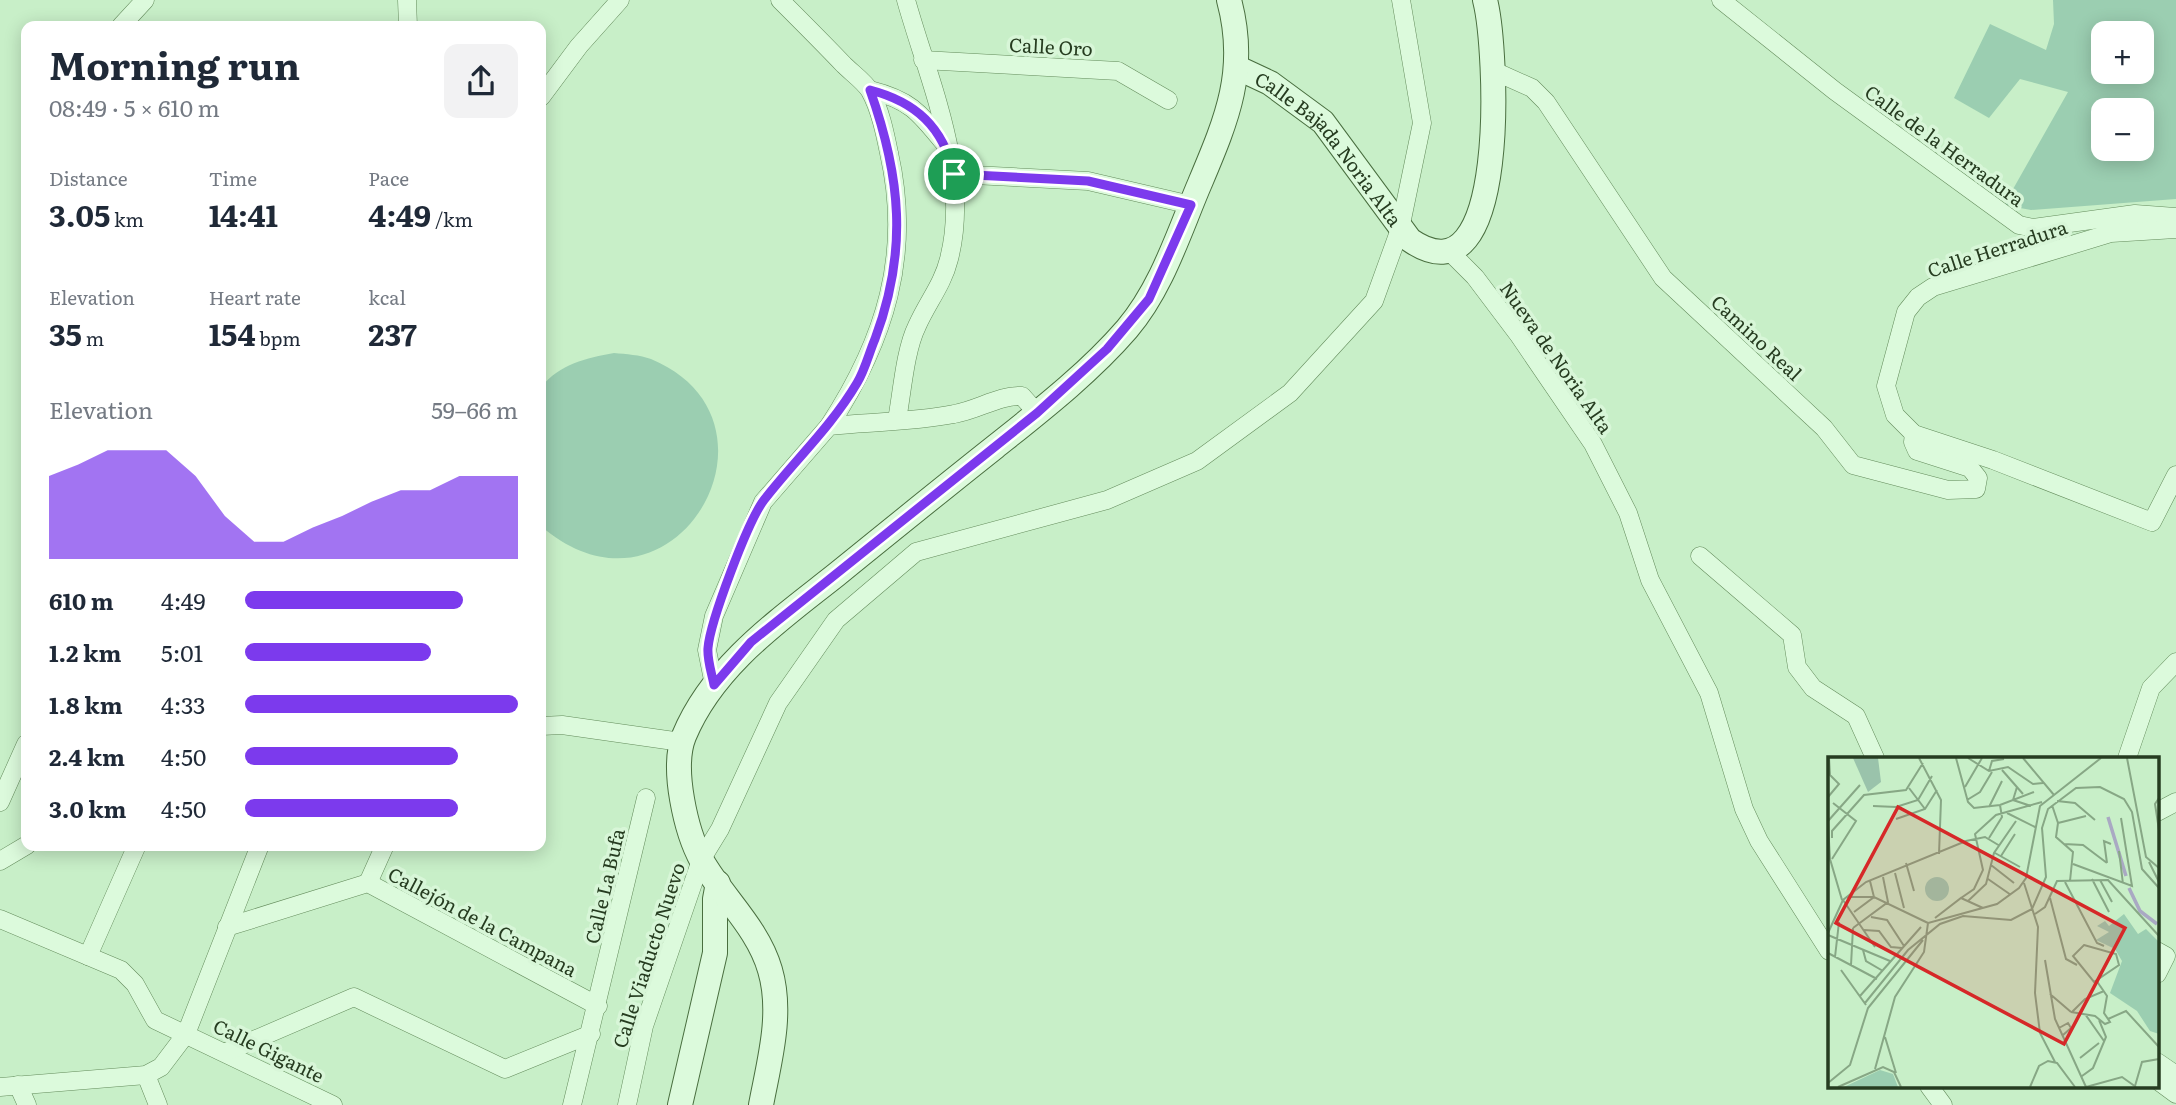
<!DOCTYPE html>
<html lang="en">
<head>
<meta charset="utf-8">
<style>
	body { margin:0; font-family:Literata,serif; background:#f2f2f3; color:#1f2937; height:100vh; display:flex; flex-direction:column; font-size:26px; white-space:nowrap }
	* { box-sizing:border-box; margin:0 }
	p { font-size:23px; color:#747a83 }
	.icon { flex:none; width:38px; height:38px; fill:none; stroke:currentColor; stroke-width:2; stroke-linecap:round; stroke-linejoin:round }
	.map { position:relative; flex:1; overflow:hidden }
	.details { position:absolute; left:21px; top:21px; width:525px; height:830px; display:flex; flex-direction:column; background:#fff; border-radius:14px; box-shadow:0 4px 18px #0003 }
	.details>* { flex:none }
	.buttons { position:absolute; left:2091px; top:21px; display:grid; gap:14px }
	.buttons a { display:grid; place-items:center; width:63px; height:63px; border-radius:14px; background:#fff; box-shadow:0 4px 18px #0003; font-size:35px }
	.pin { position:absolute; display:grid; place-items:center; width:60px; height:60px; color:#fff; margin:-30px; border:4px solid #fff; border-radius:50%; box-shadow:0 2px 7px #0007 }
	.round { display:grid; place-items:center; flex:none; width:74px; height:74px; border-radius:14px; background:#f2f2f3 }
	.summary { display:flex; align-items:center; justify-content:space-between; height:119px; padding:0 28px }
	h1 { font-size:38px; font-weight:700; line-height:52px }
	.metrics { display:grid; grid-template-columns:repeat(3,1fr); gap:10px; height:119px; padding:7px 28px }
	.metrics div { display:grid; align-content:center }
	.metrics b { font-size:30px; font-weight:700 }
	.metrics small { font-size:19px; font-weight:400 }
	.metrics p { font-size:19px }
	.chart { height:196px; padding:14px 28px }
	.chart p { display:flex; justify-content:space-between }
	.chart svg { width:100%; height:126px; margin-top:7px; fill:#7c3aed; opacity:.7 }
	ul { padding:0 28px; list-style:none; font-size:23px }
	li { display:grid; grid-template-columns:112px 84px 1fr; align-items:center; height:52px }
	li i { height:18px; border-radius:9px; background:#7c3aed }
	.map>svg:first-child { display:block }
</style>
</head>
<body>
<div class="map">
<svg width="2176" height="1105" viewBox="0 0 2176 1105">
	<rect width="100%" height="100%" fill="#c8efc8"/>
	<g fill="#9bceb1" fill-rule="evenodd">
		<path d="M2053,0H2176V199L2031,210L2004,205L2068,92L2020,79L1989,118L1954,98L1990,24L2046,50L2054,24ZM2104,33H2142V72H2104ZM2104,110H2142V149H2104Z"/>
		<path d="M614,353C626,354 640,355 651,359C800,421 673,640 541,526V387C560,364 586,358 614,353Z"/>
	</g>
	<g fill="none" stroke-linecap="round" stroke-linejoin="round">
		<defs>
			<g id="street">
				<polyline points="407,0 408,26"/>
				<path d="M780,0C802,22 823,43 844,65C852,73 865,82 870,91C880,109 885,133 889,153C912,255 885,340 829,426"/>
				<polyline points="1721,0 1835,91 2019,225 2033,228 2135,214 2176,217"/>
				<polyline points="121,26 145,0"/>
				<polyline points="923,60 1118,71 1168,100"/>
				<polyline points="1494,71 1532,88 1546,102 1663,278 1824,428 1853,465 1948,490 1976,489 1978,478 1970,468 1917,451 1913,442 1914,434"/>
				<path d="M870,90C910,100 919,112 944,143"/>
				<polyline points="541,97 579,46 620,0"/>
				<polyline points="954,174 1088,181 1191,205"/>
				<polyline points="2176,229 2111,233 1933,287 1918,297 1906,312 1886,386 1895,415 1914,434 1993,460 2152,522 2176,475"/>
				<polyline points="1449,251 1475,277 1518,334 1593,444 1628,513 1650,580 1709,693 1744,809 1759,841 1829,951"/>
				<path d="M897,420C902,393 905,350 917,326C927,303 943,284 949,259C971,173 929,82 906,0"/>
				<polyline points="1700,556 1792,635 1797,667 1813,688 1856,716 1875,758"/>
				<path d="M714,685L707,650L714,616L763,502L829,426C870,422 914,422 954,414C978,410 999,395 1022,396L1037,413"/>
				<polyline points="541,726 562,725 681,742"/>
				<polyline points="2127,758 2151,688 2176,662"/>
				<polyline points="0,802 26,744"/>
				<polyline points="2157,812 2176,802"/>
				<polyline points="0,861 27,845"/>
				<polyline points="368,883 385,845"/>
				<polyline points="0,919 121,970 135,984 155,1020 333,1105"/>
				<polyline points="227,927 368,883 598,1006"/>
				<polyline points="2157,951 2166,956 2157,974"/>
				<polyline points="88,956 137,845"/>
				<polyline points="226,1052 354,997 505,1069 591,1034"/>
				<polyline points="2157,1062 2176,1075"/>
				<polyline points="146,1075 158,1105"/>
				<polyline points="2157,1080 2176,1094"/>
				<polyline points="18,1085 27,1105"/>
				<polyline points="1929,1086 1943,1105"/>
				<polyline points="0,1087 146,1075 161,1067 186,1034 260,845"/>
				<polyline points="572,1105 646,798"/>
				<polyline points="627,1105 644,1026 701,860 720,829 778,703 836,620 916,552 1107,500 1197,461 1290,393 1374,301 1400,229 1422,123 1401,0"/>
			</g>
			<g id="secondary">
				<path id="s1" d="M1238,68L1270,83L1323,122L1410,240C1511,310 1497,47 1485,0"/>
				<polyline points="680,1105 715,953 715,899 718,883"/>
				<path d="M761,1105C769,1062 783,1014 770,970C758,928 723,898 702,861C686,832 671,768 684,736C713,666 778,621 836,575C889,532 942,489 995,447C1040,411 1089,373 1127,329C1162,288 1179,232 1200,183C1227,119 1248,70 1229,0"/>
			</g>
		</defs>
		<use href="#street" stroke="#648c5c" stroke-width="19"/>
		<use href="#secondary" stroke="#496e3f" stroke-width="26"/>
		<use href="#street" stroke="#dcfadc" stroke-width="18"/>
		<use href="#secondary" stroke="#dcfadc" stroke-width="24"/>
	</g>
	<g fill="none" stroke-linecap="round" stroke-linejoin="round">
		<defs>
			<path id="route" d="M870,90C916,102 943,127 954,174L1088,181L1191,205L1149,299L1107,349L1037,413L751,642L714,685C712,674 707,660 708,648C710,622 748,521 764,500C795,460 831,427 857,383C865,370 869,353 875,339C908,251 901,177 870,90Z"/>
		</defs>
		<use href="#route" stroke="#fff" stroke-width="14"/>
		<use href="#route" stroke="#7c3aed" stroke-width="9"/>
	</g>
	<g text-anchor="middle" dominant-baseline="central" stroke-width="7" stroke-linejoin="round" paint-order="stroke">
		<g font-size="19" fill="#263c20" stroke="#d8f6d8">
			<text transform="translate(1051 46) rotate(3)">Calle Oro</text>
			<text transform="translate(1945 145) rotate(36)">Calle de la Herradura</text>
			<text stroke="none"><textPath href="#s1" startOffset="124">Calle Bajada Noria Alta</textPath></text>
			<text transform="translate(1997 248) rotate(-18)">Calle Herradura</text>
			<text transform="translate(1757 337) rotate(43)">Camino Real</text>
			<text transform="translate(1557 357) rotate(55)">Nueva de Noria Alta</text>
			<text transform="translate(604 886) rotate(-77)">Calle La Bufa</text>
			<text transform="translate(483 921) rotate(28)">Callejón de la Campana</text>
			<text transform="translate(648 955) rotate(-72)">Calle Viaducto Nuevo</text>
			<text transform="translate(269 1050) rotate(26)">Calle Gigante</text>
		</g>
	</g>
	<g transform="translate(1828 757)">
		<rect width="331" height="331" fill="#c8efc8"/>
		<path d="M97 132a12 12 0 1 1 24 0a12 12 0 1 1-24 0ZM296,157L310,177L318,172L331,185V277L322,274L309,254L282,236L294,204L287,192L268,183L281,175L269,169L277,164L281,169ZM52,313L65,317L70,330H16Z" fill="#9bceb1"/>
		<path d="M25,1H50L53,25L40,35Z" fill="#9ac3ab"/>
		<path fill="none" stroke="#a9a9c3" stroke-width="3.5" d="M280,60L298,119M301,131L312,154L329,167"/>
		<path fill="none" stroke="#87a785" stroke-width="2" d="M91,1L113,43L111,97M128,1L140,45L146,51L172,48L206,35M140,1L161,14L180,10L205,27L215,26M195,1L226,38M299,1L318,100L331,111M174,13L195,37M161,14L164,4L176,2M137,30L154,1M189,30L185,43L203,49M81,31L97,52M0,40L11,27L2,18L1,1M331,41L327,47L331,73M139,43L152,35L164,15M229,44L247,46L267,63M224,48L230,66L228,80L245,95L242,124M45,49L68,50L90,43L104,19M161,50L174,24M179,56L207,70M68,62L97,52L109,33M0,64L32,28M230,66L258,59M0,67L2,102L14,143M4,81V74L36,38L78,33L95,6M161,81L174,60L172,48M236,87L255,88L279,106M291,94L295,127M167,96L192,110M173,99L187,77M4,102L28,64L5,46M321,105L331,125M78,106L86,134M279,106L276,84L283,87M245,107L304,129L293,61M163,108L186,126M67,116L76,151M160,122L183,138M264,122L281,155M272,123L284,145M237,125L269,186L276,189M196,126L210,170L207,236L212,276L227,305M18,140H46L100,166M133,141L146,132L155,113L147,77L168,58L214,45M222,141L238,202L249,208M15,143L47,190M140,144L158,127L166,96L188,64M26,155L46,140L42,124M207,157L217,150L229,124L280,123L331,179M43,160L59,163L76,189M107,161L133,141L155,151M25,171L60,145L55,120M36,173L51,174L63,190L74,191M0,176L15,143L38,125L138,84L157,80L172,89M0,178L62,204M256,188L288,197L291,208L266,225L245,199ZM35,193L38,204L55,214M0,196L49,222M7,200L11,165M217,203L227,262L258,330M23,208L25,171M13,213L38,248M222,237L243,255M32,239L93,170M37,246L80,193L112,167L135,159L183,163L204,152L218,120L214,71L220,52L248,31L272,30L296,42L304,55L314,112L331,131M243,255L267,259L277,267L282,265L276,256L279,239L268,223M244,255L257,242L276,234M257,257L276,284M280,262L298,254L331,290M231,271L240,266L243,271L235,278M57,280L68,316M252,301L271,286M47,312L67,240L96,195L100,166L169,147L191,131L198,121L212,49L273,1M254,319L265,311L278,280L271,263M0,326L22,308L40,251L95,183M307,329L314,305L331,302M10,330L55,310L66,315L73,330M202,330L211,309L220,304L229,306L247,330M258,330L294,320L308,330"/>
		<path fill="#d62828" fill-opacity="0.15" stroke="#d62828" stroke-width="3.5" d="M70,50L297,171L236,287L8,166Z"/>
		<rect width="331" height="331" fill="none" stroke="#263c20" stroke-width="3.5"/>
	</g>
</svg>
<div class="buttons">
<a>+</a>
<a>−</a>
</div>
<div class="pin" style="left:954px;top:174px;background:#1e9e55"><svg class="icon" aria-label="arrive" viewBox="0 0 24 24"><path d="M6 21V4h12l-3 4 3 4H6"/></svg></div>
<section class="details">
<div class="summary"><div><h1>Morning run</h1><p>08:49 · 5 × 610 m</p></div><a class="round"><svg class="icon" aria-label="share" viewBox="0 0 24 24"><path d="M12 15V3M7 8l5-5 5 5M5 13v7h14v-7"/></svg></a></div>
<div class="metrics">
<div><p>Distance</p><b>3.05<small> km</small></b></div>
<div><p>Time</p><b>14:41</b></div>
<div><p>Pace</p><b>4:49<small> /km</small></b></div>
</div>
<div class="metrics">
<div><p>Elevation</p><b>35<small> m</small></b></div>
<div><p>Heart rate</p><b>154<small> bpm</small></b></div>
<div><p>kcal</p><b>237</b></div>
</div>
<div class="chart"><p><span>Elevation</span>59–66 m</p>
<svg viewBox="0 0 160 44" preserveAspectRatio="none"><path d="M0 44V15L10 11L20 6L30 6L40 6L50 15L60 29L70 38L80 38L90 33L100 29L110 24L120 20L130 20L140 15L150 15L160 15V44z"/></svg>
</div>
<ul>
<li><b>610 m</b>4:49<i style="width:80%"></i></li>
<li><b>1.2 km</b>5:01<i style="width:68%"></i></li>
<li><b>1.8 km</b>4:33<i style="width:100%"></i></li>
<li><b>2.4 km</b>4:50<i style="width:78%"></i></li>
<li><b>3.0 km</b>4:50<i style="width:78%"></i></li>
</ul>
</section>
</div>
</body>
</html>
